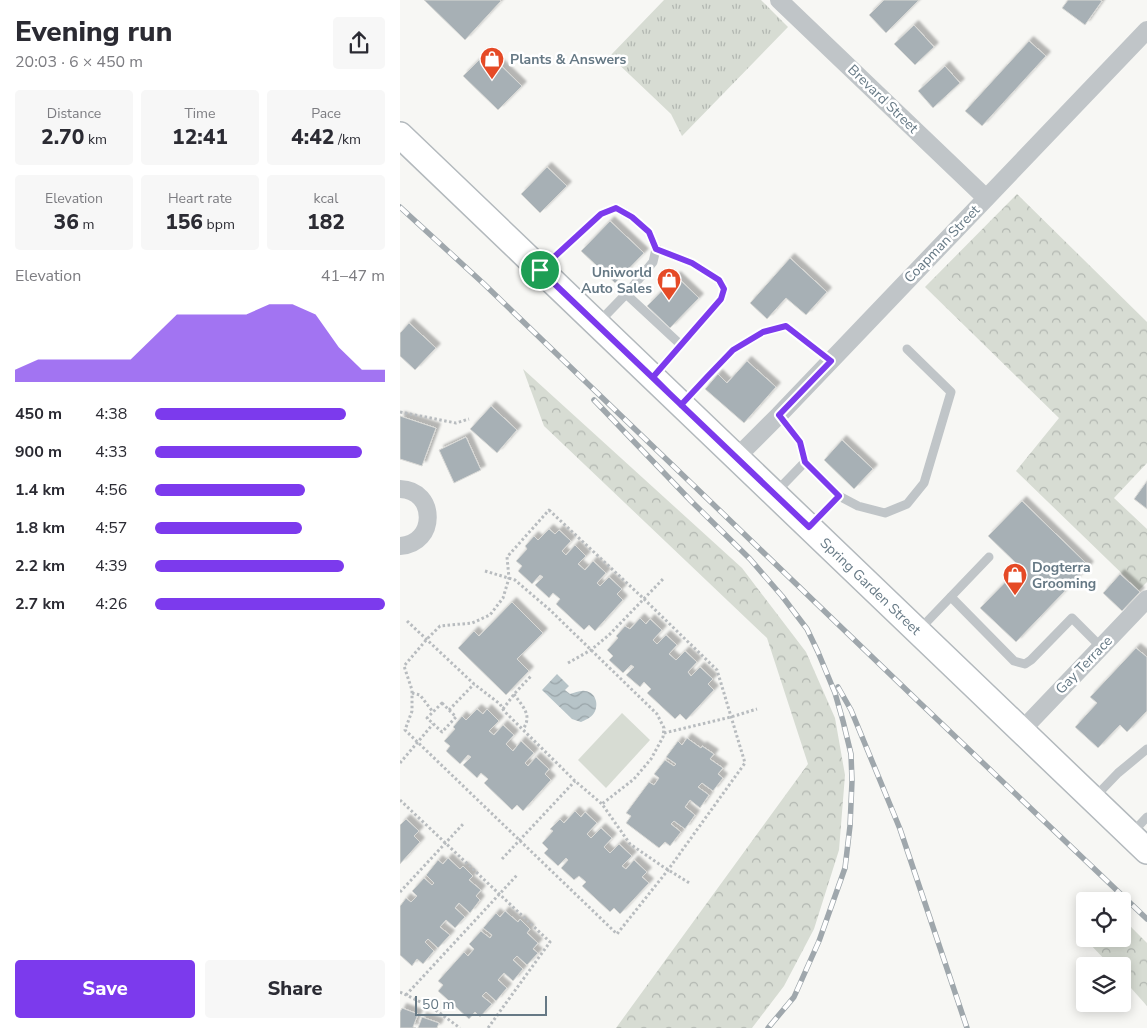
<!DOCTYPE html>
<html lang="en">
<head>
<meta charset="utf-8">
<style>
	body { margin:0; font-family:"Nunito Sans",sans-serif; background:#f7f7f7; color:#2b2b33; height:100vh; display:flex; flex-direction:column; font-size:19px; white-space:nowrap }
	* { box-sizing:border-box; margin:0 }
	p { font-size:16px; color:#7c7c81 }
	.icon { flex:none; width:28px; height:28px; fill:none; stroke:currentColor; stroke-width:2; stroke-linecap:round; stroke-linejoin:round }
	.map { position:relative; flex:1; overflow:hidden }
	.sheet { display:flex; flex-direction:column; background:#fff; width:400px }
	.sheet>* { flex:none }
	.controls { position:absolute; left:676px; top:892px; display:grid; gap:10px }
	.controls a { display:grid; place-items:center; width:55px; height:55px; border-radius:5px; background:#fff; box-shadow:0 2px 12px #0003; font-size:25px }
	.scale { position:absolute; left:15px; bottom:12px; width:132px; box-sizing:border-box; padding-left:5px; border:2px solid #667985; border-top:0; font-size:14px; line-height:18px; white-space:nowrap; color:#667985; -webkit-text-stroke:4px #fff; paint-order:stroke }
	.pin { position:absolute; display:grid; place-items:center; width:42px; height:42px; color:#fff; margin:-21px; border:2px solid #fff; border-radius:50%; box-shadow:0 1px 5px #0007 }
	.round { display:grid; place-items:center; flex:none; width:52px; height:52px; border-radius:5px; background:#f7f7f7 }
	.overview { display:flex; align-items:center; justify-content:space-between; height:85px; padding:0 15px }
	h1 { font-size:28px; font-weight:800; line-height:38px }
	.figures { display:grid; grid-template-columns:repeat(3,1fr); gap:8px; height:85px; padding:5px 15px }
	.figures div { display:grid; align-content:center; border-radius:5px; background:#f7f7f7; text-align:center }
	.figures b { font-size:21px; font-weight:800 }
	.figures small { font-size:14px; font-weight:400 }
	.figures p { font-size:14px }
	.chart { height:140px; padding:10px 15px }
	.chart p { display:flex; justify-content:space-between }
	.chart svg { width:100%; height:90px; margin-top:5px; fill:#7c3aed; opacity:.7 }
	.primary-button { display:flex; gap:10px; margin-top:auto; padding:10px 15px }
	.primary-button a { flex:1; height:58px; border-radius:5px; background:#7c3aed; color:#fff; font-size:20px; font-weight:800; line-height:58px; text-align:center }
	.primary-button a+a { background:#f7f7f7; color:#2b2b33 }
	ul { padding:0 15px; list-style:none; font-size:16px }
	li { display:grid; grid-template-columns:80px 60px 1fr; align-items:center; height:38px }
	li i { height:12px; border-radius:6px; background:#7c3aed }
	main { display:flex; flex:1; min-height:0 }
	.map>svg:first-child { display:block }
</style>
</head>
<body>
<main>
<section class="sheet">
<div class="overview"><div><h1>Evening run</h1><p>20:03 · 6 × 450 m</p></div><a class="round"><svg class="icon" aria-label="share" viewBox="0 0 24 24"><path d="M12 15V3M7 8l5-5 5 5M5 13v7h14v-7"/></svg></a></div>
<div class="figures">
<div><p>Distance</p><b>2.70<small> km</small></b></div>
<div><p>Time</p><b>12:41</b></div>
<div><p>Pace</p><b>4:42<small> /km</small></b></div>
</div>
<div class="figures">
<div><p>Elevation</p><b>36<small> m</small></b></div>
<div><p>Heart rate</p><b>156<small> bpm</small></b></div>
<div><p>kcal</p><b>182</b></div>
</div>
<div class="chart"><p><span>Elevation</span>41–47 m</p>
<svg viewBox="0 0 160 44" preserveAspectRatio="none"><path d="M0 44V38L10 33L20 33L30 33L40 33L50 33L60 22L70 11L80 11L90 11L100 11L110 6L120 6L130 11L140 27L150 38L160 38V44z"/></svg>
</div>
<ul>
<li><b>450 m</b>4:38<i style="width:83%"></i></li>
<li><b>900 m</b>4:33<i style="width:90%"></i></li>
<li><b>1.4 km</b>4:56<i style="width:65%"></i></li>
<li><b>1.8 km</b>4:57<i style="width:64%"></i></li>
<li><b>2.2 km</b>4:39<i style="width:82%"></i></li>
<li><b>2.7 km</b>4:26<i style="width:100%"></i></li>
</ul>
<div class="primary-button"><a>Save</a><a>Share</a></div>
</section>
<div class="map">
<svg width="747" height="1028" viewBox="0 0 747 1028">
	<defs>
		<pattern id="grass-tufts" width="24" height="20" patternUnits="userSpaceOnUse" patternTransform="scale(1.25)"><rect width="24" height="20" fill="#d7dcd3"/><path d="M3 7l-1-3M5 7V3M7 7l1-3M15 17l-1-3M17 17v-4M19 17l1-3" fill="none" stroke="#b2b7b1"/></pattern>
		<pattern id="forest-crowns" width="20" height="18" patternUnits="userSpaceOnUse" patternTransform="scale(1.25)"><rect width="20" height="18" fill="#d7dcd3"/><path d="M2 6a3 3 0 1 1 6 0M12 15a3 3 0 1 1 6 0" fill="none" stroke="#b2b7b1"/></pattern>
		<pattern id="water-waves" width="16" height="10" patternUnits="userSpaceOnUse" patternTransform="scale(1.25)"><rect width="16" height="10" fill="#b7c4c8"/><path d="M0 5q4-4 8 0t8 0" fill="none" stroke="#99a4a8"/></pattern>
		<filter id="shadow"><feDropShadow dx="4.5" dy="-4.5" stdDeviation="1" flood-color="#0004"/></filter>
	</defs>
	<rect width="100%" height="100%" fill="#f7f7f4"/>
	<polygon fill="url(#grass-tufts)" points="264,0 361,0 388,27 282,136 271,114 210,56"/>
	<g fill="url(#forest-crowns)">
		<polygon points="617,194 747,322 747,463 714,498 747,529 747,582 739,590 616,471 659,418 525,287"/>
		<polygon points="123,369 342,568 406,652 435,718 445,775 439,850 414,929 384,986 352,1028 216,1028 408,764 367,638 144,426"/>
		<polygon points="723,919 747,943 747,1006 723,979 722,966 711,966 686,940 688,939 722,939"/>
	</g>
	<polygon fill="#d7dcd3" points="222,713 250,740 206,788 178,760"/>
	<path fill="url(#water-waves)" d="M157,674L169,686L165,690L170,694C175,693 180,690 185,691C196,692 199,705 194,713C191,718 185,720 181,722L172,719L142,690Z"/>
	<g fill="#a7b0b5" stroke="#d9d9d6" filter="url(#shadow)">
		<polygon points="24,0 100,0 101,1 65,40"/>
		<polygon points="484,0 519,0 486,33 469,15"/>
		<polygon points="668,0 700,0 702,1 685,25 662,8"/>
		<polygon points="514,25 534,47 515,65 494,44"/>
		<polygon points="629,41 646,56 582,126 565,111"/>
		<polygon points="87,52 122,86 98,110 63,76"/>
		<polygon points="545,66 560,83 533,108 518,91"/>
		<polygon points="147,167 167,186 140,213 121,194"/>
		<polygon points="210,221 244,253 215,283 181,251"/>
		<polygon points="390,258 427,292 406,315 386,298 367,319 350,303"/>
		<polygon points="276,276 299,298 270,328 247,306"/>
		<polygon points="9,323 36,348 15,370 0,356 0,333"/>
		<polygon points="347,361 376,387 344,423 305,389 318,374 327,383"/>
		<polygon points="91,406 117,430 97,453 70,429"/>
		<polygon points="0,416 36,428 22,466 0,459"/>
		<polygon points="66,437 81,470 54,483 39,450"/>
		<polygon points="442,440 473,469 454,489 424,460"/>
		<polygon points="747,481 747,509 734,499"/>
		<polygon points="622,501 689,566 616,642 580,608 620,567 588,536"/>
		<polygon points="149,529 155,534 159,530 171,541 162,551 166,555 175,545 186,556 178,564 185,570 193,561 206,573 197,583 200,586 209,577 222,589 217,594 223,600 195,631 189,625 184,630 156,604 160,599 153,593 149,598 135,585 143,577 140,575 132,584 118,571 122,566 116,561 127,549 125,546 134,536 138,540"/>
		<polygon points="720,574 740,592 722,611 703,593"/>
		<polygon points="112,602 143,633 117,659 129,671 106,695 58,648 74,631 79,636"/>
		<polygon points="240,618 246,624 250,619 262,630 253,640 257,644 266,635 277,645 269,654 276,660 285,651 297,662 288,672 291,676 300,667 313,679 308,684 314,690 286,720 280,714 275,719 247,693 251,689 244,682 240,687 226,675 234,667 231,665 223,673 209,660 213,656 207,650 218,638 216,636 225,626 230,629"/>
		<polygon points="736,648 747,657 747,711 727,732 720,725 698,748 675,727 697,703 690,697"/>
		<polygon points="77,709 83,714 87,709 99,721 89,731 94,735 103,725 114,735 106,744 113,751 121,741 134,753 125,763 128,766 136,757 149,769 145,774 151,780 123,811 117,805 112,810 84,783 88,779 81,773 77,778 63,765 71,757 68,755 60,764 46,751 50,746 44,741 55,729 53,727 62,716 66,720"/>
		<polygon points="287,738 301,748 302,746 314,754 310,759 323,768 318,774 323,778 313,791 302,783 298,787 309,795 300,808 290,800 285,807 295,815 285,829 274,821 271,824 281,832 270,846 265,842 259,848 226,823 231,816 226,813 249,782 254,785 259,778 254,774 265,760 274,766 276,764 266,757 278,741 282,745"/>
		<polygon points="175,811 181,817 185,812 197,823 187,834 191,838 201,828 212,838 204,847 210,853 219,844 232,856 222,866 226,869 234,860 247,872 242,877 249,883 220,914 214,908 210,912 182,886 186,882 179,876 174,880 161,868 168,860 166,858 158,866 144,853 148,849 142,843 153,831 150,829 160,819 164,823"/>
		<polygon points="6,819 19,831 14,836 20,842 0,864 0,825"/>
		<polygon points="48,858 60,869 63,866 73,876 69,880 81,890 76,896 80,900 70,913 59,903 55,908 65,917 55,928 46,920 40,927 50,935 38,948 28,939 25,942 34,951 23,964 17,959 12,966 0,955 0,906 6,898 11,902 17,896 12,891 24,878 32,885 34,883 26,875 38,860 43,864"/>
		<polygon points="105,911 118,922 120,919 130,929 127,933 138,943 133,949 138,953 127,965 117,956 113,960 123,969 113,981 104,973 98,980 107,988 96,1001 86,992 82,996 92,1004 80,1017 75,1012 69,1019 38,991 43,985 38,981 64,952 68,956 74,949 69,944 81,931 90,938 92,935 83,928 96,913 100,917"/>
		<polygon points="2,1008 18,1014 13,1027 16,1028 0,1028 0,1012"/>
		<polygon points="22,1017 39,1023 37,1028 18,1028"/>
	</g>
	<g fill="none" stroke-linecap="round" stroke-linejoin="round">
		<defs>
			<g id="secondary">
				<path id="s1" d="M0,135L747,851"/>
			</g>
		</defs>
		<use href="#secondary" stroke="#b3b9bd" stroke-width="28"/>
		<g stroke="#b8bcbf" stroke-width="3" stroke-dasharray="2.5 2.5" stroke-linecap="butt">
			<polyline points="0,412 56,423 69,419"/>
			<polygon points="149,510 244,599 317,670 345,763 268,870 217,934 5,730 12,711 12,690 4,666 27,639 40,626 72,623 90,615 103,598 109,578 107,557"/>
			<polyline points="85,571 115,580 150,610 257,714 264,728 263,737 251,759 234,779 202,804"/>
			<polyline points="7,621 74,684 100,704 104,711 175,781 202,804 230,844 262,866 291,884"/>
			<polyline points="168,663 191,650 210,634 263,579"/>
			<polyline points="12,693 20,695 33,712"/>
			<path d="M114,694C122,706 133,715 123,729"/>
			<polygon points="42,703 56,717 42,732 27,718"/>
			<polyline points="103,709 115,693 131,676"/>
			<polyline points="49,710 74,684"/>
			<polyline points="264,733 331,717 357,709"/>
			<polyline points="0,763 33,724"/>
			<polyline points="0,800 150,942 88,1028"/>
			<polyline points="102,859 175,781"/>
			<polyline points="0,892 64,823"/>
			<polyline points="0,992 33,1008 60,1028"/>
			<polyline points="6,995 118,874"/>
		</g>
		<g stroke="#c0c5c8" stroke-width="9">
			<polyline points="142,268 201,214 216,208 232,217 249,232 256,249 253,262 228,292 199,322"/>
			<polyline points="226,294 281,345"/>
			<polyline points="253,377 321,299 324,289 319,280 292,263 256,249"/>
			<polyline points="283,403 308,376 333,350 363,332 386,326 431,361"/>
			<polyline points="379,415 400,442 405,462 439,496 410,526"/>
			<polyline points="376,492 405,462"/>
			<polyline points="439,496 458,506 485,513 507,504 524,483 551,392 507,349"/>
			<polyline points="551,597 614,661 625,664 631,660 672,618 701,647"/>
			<polyline points="519,630 589,557"/>
			<polyline points="693,799 718,773 747,749"/>
			<polyline points="732,833 747,817"/>
		</g>
		<g stroke="#c0c5c8" stroke-width="18">
			<polyline points="379,0 586,198"/>
			<polyline points="336,458 379,415 747,30"/>
			<path d="M0,489C37,490 37,544 0,546"/>
			<polyline points="621,731 747,599"/>
		</g>
		<use href="#secondary" stroke="#fff" stroke-width="25"/>
		<defs>
			<g id="rail">
				<polyline points="0,207 84,284 520,703 747,919"/>
				<polyline points="194,400 291,501 350,559 382,596 407,629 418,652 435,693 443,721 451,754 452,781 450,826 445,868 419,941 394,997 368,1028"/>
				<polyline points="438,687 451,710 500,829 567,1028"/>
			</g>
		</defs>
		<use href="#rail" stroke="#9fa7ac" stroke-width="5.5"/>
		<use href="#rail" stroke="#fff" stroke-width="4" stroke-dasharray="11" stroke-linecap="butt"/>
	</g>
	<g fill="none" stroke-linecap="round" stroke-linejoin="round">
		<defs>
			<polyline id="route" points="140,270 409,527 439,496 405,462 400,442 379,415 431,361 386,326 363,332 333,350 308,376 281,405 253,377 321,299 324,289 319,280 292,263 256,249 249,232 232,217 216,208 201,214 140,270"/>
		</defs>
		<use href="#route" stroke="#fff" stroke-width="10"/>
		<use href="#route" stroke="#7c3aed" stroke-width="6"/>
	</g>
	<defs>
		<symbol id="shop-pin" viewBox="-11 -11 22 30"><path d="M0 17L-7.5 6A9.5 9.5 0 1 1 7.5 6Z" fill="#e54a26" stroke="#fff"/><path d="M-5-2.5h2.3a2.7 3.5 0 0 1 5.4 0H5L5.5 6h-11ZM-1.5-2.5h3a1.5 2.3 0 0 0-3 0Z" fill="#fff"/></symbol>
	</defs>
	<g fill-rule="evenodd">
		<use href="#shop-pin" x="78" y="45" width="28" height="38"/>
		<use href="#shop-pin" x="255" y="266" width="28" height="38"/>
		<use href="#shop-pin" x="601" y="561" width="28" height="38"/>
	</g>
	<g text-anchor="middle" dominant-baseline="central" stroke-width="5" stroke-linejoin="round" paint-order="stroke">
		<g font-size="14" font-weight="bold" fill="#667985" stroke="#fff" text-anchor="start">
			<text x="110" y="59">Plants &amp; Answers</text>
			<text x="252" y="272" text-anchor="end">Uniworld<tspan x="252" dy="16">Auto Sales</tspan></text>
			<text x="632" y="567">Dogterra<tspan x="632" dy="16">Grooming</tspan></text>
		</g>
		<g font-size="14" fill="#667985" stroke="#fff">
			<text transform="translate(483 99) rotate(44)">Brevard Street</text>
			<text transform="translate(542 244) rotate(-46)">Coapman Street</text>
			<text stroke="none"><textPath href="#s1" startOffset="652">Spring Garden Street</textPath></text>
			<text transform="translate(684 665) rotate(-46)">Gay Terrace</text>
		</g>
	</g>
</svg>
<div class="controls">
<a><svg class="icon" aria-label="locate" viewBox="0 0 24 24"><circle cx="12" cy="12" r="6"/><path d="M12 2v4M12 18v4M2 12h4M18 12h4"/></svg></a>
<a><svg class="icon" aria-label="layers" viewBox="0 0 24 24"><path d="M12 4l9 5-9 5-9-5zM3 14l9 5 9-5"/></svg></a>
</div>
<div class="scale">50 m</div>
<div class="pin" style="left:140px;top:270px;background:#1e9e55"><svg class="icon" aria-label="arrive" viewBox="0 0 24 24"><path d="M6 21V4h12l-3 4 3 4H6"/></svg></div>
</div>
</main>
</body>
</html>
